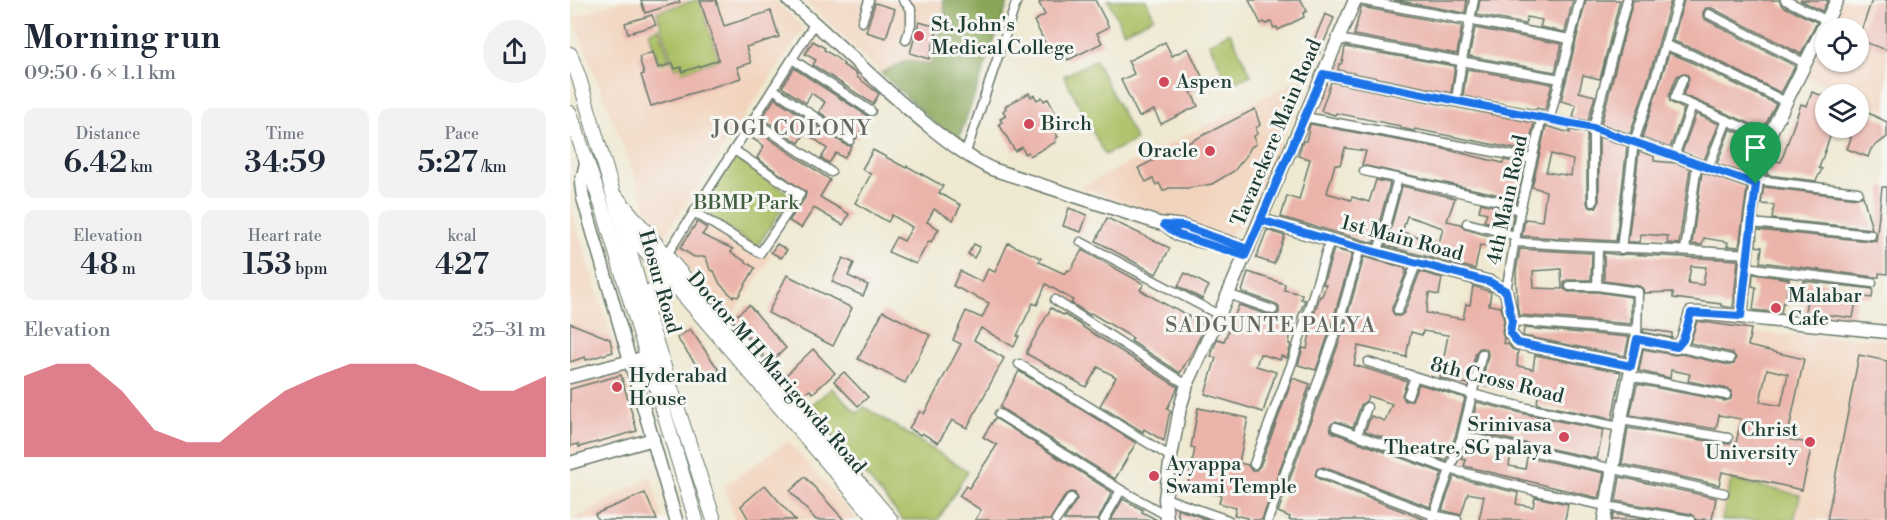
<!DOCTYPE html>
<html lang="en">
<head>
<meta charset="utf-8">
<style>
	body { margin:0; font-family:"Libre Bodoni",serif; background:#f2f2f3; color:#1f2937; height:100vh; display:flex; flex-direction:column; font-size:22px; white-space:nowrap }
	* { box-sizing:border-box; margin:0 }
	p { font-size:20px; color:#747a83 }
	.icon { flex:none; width:33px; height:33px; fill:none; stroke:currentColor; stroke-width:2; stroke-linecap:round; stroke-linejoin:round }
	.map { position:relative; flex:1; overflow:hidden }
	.sheet { display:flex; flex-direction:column; background:#fff; width:570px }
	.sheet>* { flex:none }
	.fabs { position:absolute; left:1245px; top:18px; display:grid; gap:12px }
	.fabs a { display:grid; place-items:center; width:54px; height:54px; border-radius:50%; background:#fff; box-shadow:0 2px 4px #0004; font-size:30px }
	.pin { position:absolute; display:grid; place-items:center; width:51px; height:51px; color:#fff; margin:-62px -26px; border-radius:50% 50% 50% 0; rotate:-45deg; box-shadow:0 0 6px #0007 }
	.pin .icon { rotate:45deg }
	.round { display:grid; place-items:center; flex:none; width:63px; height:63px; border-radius:32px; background:#f2f2f3 }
	.head { display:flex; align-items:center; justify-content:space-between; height:102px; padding:0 24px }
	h1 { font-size:33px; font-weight:600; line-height:45px }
	.stats { display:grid; grid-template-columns:repeat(3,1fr); gap:9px; height:102px; padding:6px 24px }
	.stats div { display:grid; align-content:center; border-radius:12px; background:#f2f2f3; text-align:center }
	.stats b { font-size:30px; font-weight:600 }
	.stats small { font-size:16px; font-weight:400 }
	.stats p { font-size:16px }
	.chart { height:168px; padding:12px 24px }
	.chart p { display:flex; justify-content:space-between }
	.chart svg { width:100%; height:108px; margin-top:6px; fill:#d1495b; opacity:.7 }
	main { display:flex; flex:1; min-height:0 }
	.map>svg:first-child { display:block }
</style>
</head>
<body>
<main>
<section class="sheet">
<div class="head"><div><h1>Morning run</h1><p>09:50 · 6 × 1.1 km</p></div><a class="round"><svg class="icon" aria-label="share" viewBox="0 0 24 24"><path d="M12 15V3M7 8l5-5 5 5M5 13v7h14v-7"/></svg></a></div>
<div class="stats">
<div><p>Distance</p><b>6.42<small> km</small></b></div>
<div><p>Time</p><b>34:59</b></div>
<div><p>Pace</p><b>5:27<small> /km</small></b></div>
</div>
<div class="stats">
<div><p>Elevation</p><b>48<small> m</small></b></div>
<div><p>Heart rate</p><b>153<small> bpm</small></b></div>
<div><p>kcal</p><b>427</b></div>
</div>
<div class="chart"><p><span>Elevation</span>25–31 m</p>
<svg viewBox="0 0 160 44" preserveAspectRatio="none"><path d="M0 44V11L10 6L20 6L30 17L40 33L50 38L60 38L70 27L80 17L90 11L100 6L110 6L120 6L130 11L140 17L150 17L160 11V44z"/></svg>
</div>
</section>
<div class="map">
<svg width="1317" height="520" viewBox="0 0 1317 520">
	<rect width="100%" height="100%" fill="#f6f6f2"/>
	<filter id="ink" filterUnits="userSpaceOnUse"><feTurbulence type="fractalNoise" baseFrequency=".0167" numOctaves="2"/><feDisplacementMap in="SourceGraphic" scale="12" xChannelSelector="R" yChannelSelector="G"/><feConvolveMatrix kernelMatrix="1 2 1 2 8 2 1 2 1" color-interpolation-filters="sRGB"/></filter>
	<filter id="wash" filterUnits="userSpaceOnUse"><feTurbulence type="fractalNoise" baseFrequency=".008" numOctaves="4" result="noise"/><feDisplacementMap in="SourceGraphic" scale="24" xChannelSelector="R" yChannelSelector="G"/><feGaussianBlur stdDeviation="1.35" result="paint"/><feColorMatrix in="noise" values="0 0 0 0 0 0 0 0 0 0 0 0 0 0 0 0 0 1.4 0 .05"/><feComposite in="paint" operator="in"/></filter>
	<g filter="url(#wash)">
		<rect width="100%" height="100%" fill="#efe9d2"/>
		<g fill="#f2d4be">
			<polygon points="51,0 203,0 234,28 95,235 79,214 3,18"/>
			<polygon points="234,0 439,0 387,144 311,73"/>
			<polygon points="1272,0 1317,0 1317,110 1289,99 1288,94 1279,94 1236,77 1255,36 1256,62 1288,62 1288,28 1259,28"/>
			<polygon points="740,75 672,226 654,238 510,187"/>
			<polygon points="0,206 42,339 48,352 0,366"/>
			<polygon points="129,210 202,256 160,319 104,252"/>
			<polygon points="1185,333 1317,340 1317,520 1147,520"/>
			<polygon points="54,366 73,437 0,458 0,383"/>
			<polygon points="960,411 1042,429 1035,465 953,447"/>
			<polygon points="218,441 287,520 165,520 154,486"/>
			<polygon points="81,476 93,520 3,520"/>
		</g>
		<g fill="#abbf63" stroke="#657e4c" stroke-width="1.5">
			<polygon points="126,0 130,0 149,60 112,72 110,67 105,69 87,12"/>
			<polygon points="538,0 576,0 584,17 554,32"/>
			<polygon points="89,28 100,61 89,64 79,32"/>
			<polygon points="660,32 681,75 659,85 639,43"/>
			<polygon points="525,60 566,140 535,155 494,76"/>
			<polygon points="164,157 221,195 187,247 129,210"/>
			<polygon points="262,388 287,413 294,407 398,471 368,520 333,520 239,407"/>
			<polygon points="1161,480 1230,495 1224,520 1152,520"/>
		</g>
		<polygon fill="#88a659" stroke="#547246" stroke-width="1.5" points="373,0 439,0 387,144 311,73 336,61 361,64 375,12"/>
		<g id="blocks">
			<g fill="#ebb4ab" fill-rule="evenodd">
				<polygon points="71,0 109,0 110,2 75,13"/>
				<polygon points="130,0 146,0 154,26 201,11 209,37 176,47 181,63 167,67 171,78 81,106 71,75 74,74 69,57 83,52 88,68 103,63 105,69 111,67 112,72 149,60"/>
				<polygon points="475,0 525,0 539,27 527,33 532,43 498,60 492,49 481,54 464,21 475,15 469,3"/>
				<polygon points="679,0 731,0 737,11 733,13 734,17 708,30 707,27 704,28 701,22 696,24 694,22 691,24"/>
				<polygon points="824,0 897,0 895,13"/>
				<polygon points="910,0 1003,0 995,32 970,27 972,20 957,17 955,24 907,15"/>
				<polygon points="1016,0 1050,0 1030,79 1013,75 1009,92 1025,96 1018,121 1003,118 1006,105 991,101"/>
				<polygon points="1063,0 1101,0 1079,77 1060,134 1031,124"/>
				<polygon points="1114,0 1209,0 1212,6 1247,22 1231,54 1142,8 1136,8 1133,12 1133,17 1136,20 1225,66 1211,93 1125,49 1103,41"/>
				<polygon points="1230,0 1258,0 1252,11"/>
				<polygon points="1302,0 1317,0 1317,50 1288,40"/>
				<polygon points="305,3 325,9 316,38 296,32"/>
				<polygon points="791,7 892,26 887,54 784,35"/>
				<polygon points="755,14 764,18 749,54 740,50"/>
				<polygon points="82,15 86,25 58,33 55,23"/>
				<polygon points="349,22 368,27 359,59 340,53"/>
				<polygon points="905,28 992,44 985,72 899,56"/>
				<polygon points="243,41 255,48 254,50 264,56 274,64 273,65 287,74 287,77 309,94 303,104 243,65 246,60 235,54"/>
				<polygon points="595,42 602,56 618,48 636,85 621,92 628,106 591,124 584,110 569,117 551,80 564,74 558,61"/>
				<polygon points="775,47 885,66 881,93 768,70 769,64 771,64 773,59"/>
				<polygon points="1099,53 1119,61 1206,104 1193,129 1113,95 1119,79 1118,75 1113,73 1107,76 1099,96 1100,102 1114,109 1100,148 1072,138"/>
				<polygon points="224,68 299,117 286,139 284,135 249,112 255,102 241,93 236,103 212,87"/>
				<polygon points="897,69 982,84 975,110 967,108 966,110 893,96"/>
				<polygon points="761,82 964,123 959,145 952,144 951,150 845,129 844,131 831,128 831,126 766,113 765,115 751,111"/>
				<polygon points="1242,92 1256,97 1256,128 1263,128 1249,168 1252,169 1246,181 1197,175 1200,160 1211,162 1231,104 1237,106"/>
				<polygon points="459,93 461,97 464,95 467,100 472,97 474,101 478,99 491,123 488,125 490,129 485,132 488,137 485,139 486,142 460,156 458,152 455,154 452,147 445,151 429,124 432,122 430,119 436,116 433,111 436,108 435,106"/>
				<polygon points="205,98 276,145 282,146 274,158 266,153 259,163 251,158 257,149 249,142 235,133 229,143 192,118"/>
				<polygon points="1288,108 1317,122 1317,137 1301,149 1298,157 1277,149 1281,138 1279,128 1288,128"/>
				<polygon points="685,109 690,125 686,128 687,134 684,136 686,144 681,147 676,156 664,171 642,184 618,188 599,188 593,191 589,183 586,185 583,178 576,182 568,168"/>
				<polygon points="1126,114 1149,124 1134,160 1112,152"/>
				<polygon points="740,124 865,147 933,163 934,160 954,164 946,202 930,195 792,165 796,151 775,148 770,165 765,164 757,193 781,200 782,197 799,202 806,180 820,183 804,243 711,217 717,196 729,200 740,159 728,156 733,141 736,141"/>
				<path d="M976,126L1000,133V130L1017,133V202L1018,206L1022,208L1027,207L1029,202V137L1057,146L1046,241L952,236L955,219L972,221L976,191L962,187ZM981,154L1003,160L1001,176L976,172Z"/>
				<polygon points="185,129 260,180 250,197 279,214 273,225 244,208 231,228 219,221 235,198 236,192 187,158 194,146 180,137"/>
				<polygon points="1160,129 1189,141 1180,175 1147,164"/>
				<polygon points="303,150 336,168 337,166 373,186 369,193 391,205 383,220 364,209 357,222 369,229 361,242 359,241 346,264 318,252 326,237 334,241 342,227 322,215 318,222 285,203 301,174 292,169"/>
				<polygon points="1069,151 1084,156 1084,161 1106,163 1120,168 1109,244 1097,243 1098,236 1071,234 1070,242 1058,242"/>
				<polygon points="1132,172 1177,188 1169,247 1157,246 1158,242 1134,238 1132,245 1122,244"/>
				<path d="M832,186L885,198L877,221L891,224L895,229L920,236L918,246L910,245L905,269L816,246ZM837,216L873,228L869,243L832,232Z"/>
				<polygon points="1194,187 1287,198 1293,196 1302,229 1202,219 1204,205 1191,204"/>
				<polygon points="1312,187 1317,187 1317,274 1309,273 1309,277 1304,277 1190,262 1192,247 1186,246 1187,230 1300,241 1305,240 1306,242"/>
				<polygon points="911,203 927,207 943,215 941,228 914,221 917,213 909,211"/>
				<polygon points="499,208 517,215 511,232 493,226"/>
				<polygon points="537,218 600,248 586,274 526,241"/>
				<polygon points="127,222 137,228 132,235 163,249 161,252 185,268 168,297 164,296 163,297 150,284 144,271 140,270 136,257 124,257 110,248"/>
				<polygon points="697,230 715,236 704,264 686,258"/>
				<polygon points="438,243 471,258 469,262 495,274 498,270 500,271 512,250 574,284 570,290 602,308 603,307 635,326 624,349 610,373 561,341 563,338 521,313 520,315 501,303 503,300 476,284 467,305 463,303 447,336 449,336 444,347 411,328 404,340 434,358 397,428 382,420 368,443 352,433 350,435 339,428 350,411 354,414 391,344 383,340 396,311 412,318 419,303 383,286 390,271 412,282 418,269 425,272"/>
				<polygon points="207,244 217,250 211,258 201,252"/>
				<polygon points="404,244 410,247 404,258 398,254"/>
				<polygon points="764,249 782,254 761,327 746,370 728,365 733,348 737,349 743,317 750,296 752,296 756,285 753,284"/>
				<path d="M950,249L1022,253L1021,280H997L994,283V289L999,292H1027L1061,297V324L949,315L947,304L946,271ZM991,269L992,289L964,288L963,271Z"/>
				<path d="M1034,253L1051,255L1055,254L1168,260L1163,308L1151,306V304L1103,298V292L1074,293L1073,289L1069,286L1034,281ZM1121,266L1136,267L1133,285L1118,283Z"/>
				<polygon points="794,257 835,268 835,270 837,270 822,308 822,311 825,316 830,316 834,313 850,272 854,273 872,278 869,295 859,293 856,313 893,319 896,304 900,305 903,286 921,292 919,305 931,307 934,321 932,332 934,339 933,343 938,344 942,349 948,351 947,366 963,369 965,355 1051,372 1042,419 967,404 968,395 911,385 918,355 917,350 914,348 910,348 906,352 898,384 870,378 878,335 853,331 852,335 841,332 836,357 788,346 784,365 837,381 832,395 835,401 842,400 849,384 895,398 886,434 876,461 795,431 801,416 815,421 822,404 798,396 796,401 791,405 783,427 766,421 760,425 761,431 764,433 872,473 860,507 753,467 747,469 745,475 749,479 856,520 719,520 720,517 708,512 773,331"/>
				<polygon points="273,258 284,263 278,276 298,285 293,296 262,282"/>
				<polygon points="678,272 715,284 714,290 732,294 731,299 735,300 720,337 719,344 721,345 717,358 711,356 710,360 690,354 686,366 706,372 693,412 635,394 646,358 641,356 646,342 647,339 654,341 669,305 701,316 705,316 709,313 709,308 706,304 672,292"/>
				<polygon points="615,273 639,286 632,299 608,286"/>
				<polygon points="1183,274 1219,279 1215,303 1213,302 1211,313 1183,310 1186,287 1182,286"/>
				<polygon points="217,275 282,308 263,346 198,313"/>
				<polygon points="1234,281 1303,289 1302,298 1287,296 1283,318 1235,312 1238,291 1233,290"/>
				<polygon points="179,305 216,348 200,363 162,319"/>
				<polygon points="481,308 493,315 494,314 513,326 513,327 608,387 597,409 601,412 599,415 594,441 574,429 573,432 530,406 546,377 528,367 516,387 457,354 457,351"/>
				<polygon points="313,311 360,335 335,383 288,359"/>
				<path d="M1127,321L1181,329L1178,346L1234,359L1217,439L1242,444L1232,490L1152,472L1149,485L1052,464L1058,428L1157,444L1166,443L1171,419L1149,415L1146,429L1060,415L1067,384L1155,401L1161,399L1162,392L1158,389L1118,381L1120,374L1101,370L1100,378L1069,371L1073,349L1105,355L1111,354L1159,365L1164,364L1166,358L1162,353L1120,343ZM1197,369L1218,374L1211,406L1190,402Z"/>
				<polygon points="0,323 40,339 43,352 16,360 15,357 0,362"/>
				<polygon points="954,328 1059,337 1055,356 953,336"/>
				<polygon points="120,329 149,370 136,379 107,338"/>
				<polygon points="1074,329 1102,333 1102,338 1073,332"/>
				<polygon points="243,349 265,373 243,393 240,390 229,398 212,379"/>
				<polygon points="1289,355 1317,361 1317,520 1257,520"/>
				<polygon points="449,371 566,443 545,479 431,408 430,407"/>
				<polygon points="274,372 298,397 288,406 264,381"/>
				<polygon points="51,375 67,431 9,447 8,444 0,446 0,389"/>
				<polygon points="723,378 740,384 692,520 676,520 677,518 664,515 666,508 649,503 651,495 617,489 625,448 621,447 628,408 678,418 669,463 678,465 681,470 686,470 690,466"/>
				<polygon points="907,402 955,414 1033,430 1027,459 900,431"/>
				<polygon points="425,418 542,492 528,520 494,520 507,499 505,493 501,492 496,494 480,520 405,520 411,510 389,496 396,486 399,488 427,445 413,437"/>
				<polygon points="896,443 941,453 939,466 955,469 957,457 1034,473 1029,498 894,466 896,460 891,459"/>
				<polygon points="235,477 274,520 246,520 220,491"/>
				<polygon points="884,477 948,493 946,504 963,507 965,497 998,504 995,520 909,520 914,496 898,493 891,515 872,510"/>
				<polygon points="1050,477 1146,498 1142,520 1133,519 1133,520 1126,520 1124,516 1121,514 1046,501"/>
				<polygon points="195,485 225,520 179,520 171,506"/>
				<polygon points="75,493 87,520 28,520 25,514"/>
				<polygon points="553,499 573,510 572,512 587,520 541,520"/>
				<polygon points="607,509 637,519 637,520 609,520"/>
				<polygon points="1043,514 1081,520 1042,520"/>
			</g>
		</g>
	</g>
	<g filter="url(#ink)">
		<use href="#blocks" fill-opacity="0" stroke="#68796b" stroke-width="1.5"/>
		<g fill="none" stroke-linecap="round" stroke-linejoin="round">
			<defs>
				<g id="street">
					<polyline points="333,0 341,9 341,24 336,40"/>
					<polyline points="789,0 1000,39"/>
					<polyline points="1215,0 1258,21"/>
					<polyline points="1139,14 1236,64"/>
					<polyline points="292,22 299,0"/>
					<polyline points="768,39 990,79"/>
					<polyline points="1095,45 1122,55 1216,102"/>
					<polyline points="222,59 301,111"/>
					<polyline points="753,74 1023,128 1186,184"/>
					<polyline points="1113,79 1105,98 1198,138"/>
					<polyline points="203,89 280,140"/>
					<polyline points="886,100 892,60 904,0"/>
					<polyline points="735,117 962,159"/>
					<polyline points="980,118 1010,0"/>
					<polyline points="183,120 261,172"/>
					<polyline points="395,155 447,0"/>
					<polyline points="1104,157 1122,105"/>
					<polyline points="1138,168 1157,120"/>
					<polyline points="794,171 929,201 950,211"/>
					<polyline points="1187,180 1288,192"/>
					<polyline points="1023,202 1023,128 1057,0"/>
					<polyline points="124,212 190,253 230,194 164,150"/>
					<polyline points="897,223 946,236"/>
					<polyline points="1181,223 1301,235"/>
					<polyline points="511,242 649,315"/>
					<path d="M944,242C1022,247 1100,249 1178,254"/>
					<polyline points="1051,249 1064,142 1085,79 1108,0"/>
					<polyline points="1115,250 1127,165"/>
					<polyline points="808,252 828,178"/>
					<polyline points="96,256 245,23"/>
					<polyline points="1176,267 1302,283"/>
					<polyline points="1000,286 1027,286 1068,292 1067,335"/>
					<polyline points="1027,286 1028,248"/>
					<polyline points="936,291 950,211 972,117"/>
					<polyline points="658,294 703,310"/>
					<polyline points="485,300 617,385"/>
					<polyline points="828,310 847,262"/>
					<polyline points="942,321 1067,331"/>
					<polyline points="1107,347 1160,359"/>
					<polyline points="798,362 902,394 957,408 1049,427"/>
					<polyline points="449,364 601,457"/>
					<polyline points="1059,376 1156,395"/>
					<polyline points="838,395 845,377"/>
					<polyline points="429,414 551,490 596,515"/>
					<polyline points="1051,420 1158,438"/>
					<polyline points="766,427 879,469 962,490 1036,506 1120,520"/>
					<polyline points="787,435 797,407"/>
					<polyline points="892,436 1154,493"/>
					<polyline points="684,464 723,360 760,240"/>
					<polyline points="751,473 863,515 887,520"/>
					<polyline points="595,498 658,520"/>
					<polyline points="486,520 501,498"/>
					<polyline points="534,520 551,490"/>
					<polyline points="698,520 767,329 790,248"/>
					<polyline points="862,520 892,436 912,354"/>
				</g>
				<g id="secondary">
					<path d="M218,0C267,41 311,88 361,128C381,144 399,158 422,169L588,223L613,226L678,249"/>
					<polyline points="17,159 11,184 13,198 106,520"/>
					<polyline points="691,220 764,241 920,282 936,291 942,321 940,333 948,343 1061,366"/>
					<polyline points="598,227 609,235 634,242"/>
					<path d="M1171,316C1177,257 1179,194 1198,138L1267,0"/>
					<polyline points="0,377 76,357"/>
					<polyline points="0,463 83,439"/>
					<polyline points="597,520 595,498 601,457 610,408 617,385 649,315 785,0"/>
					<polyline points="1034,520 1051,420 1067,339 1107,347 1113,340 1121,313 1129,313 1317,332"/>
				</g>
				<g id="primary">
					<polyline points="0,54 9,78 52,224 79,321 144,520"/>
					<polyline points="0,113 35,215 126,520"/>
					<polyline points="47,198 321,520"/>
					<polyline points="56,228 307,520"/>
					<path d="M78,311C78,286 87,283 108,289"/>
				</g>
			</defs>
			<use href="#street" stroke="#68796b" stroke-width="11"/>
			<use href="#secondary" stroke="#68796b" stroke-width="15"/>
			<use href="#primary" stroke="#68796b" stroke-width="16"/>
			<use href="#street" stroke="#fff" stroke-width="8"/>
			<use href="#secondary" stroke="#fff" stroke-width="12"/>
			<use href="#primary" stroke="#fff" stroke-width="14"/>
		</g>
	</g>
	<g fill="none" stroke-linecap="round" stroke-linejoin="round" filter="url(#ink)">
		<defs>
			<polyline id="route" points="1186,184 1023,128 753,74 678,249 613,226 594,225 609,235 675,256 691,220 760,240 920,282 936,291 942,321 940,333 948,343 1061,366 1067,339 1107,347 1113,340 1121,313 1171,316 1186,184"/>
		</defs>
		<use href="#route" stroke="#fff" stroke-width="12"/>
		<use href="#route" stroke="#1a73e8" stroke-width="8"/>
	</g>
	<g fill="#d1495b" stroke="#f6f6f2" stroke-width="2">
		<circle cx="349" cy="36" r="6"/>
		<circle cx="594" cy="82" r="6"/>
		<circle cx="459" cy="124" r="6"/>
		<circle cx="640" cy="151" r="6"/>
		<circle cx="1206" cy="308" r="6"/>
		<circle cx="47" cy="387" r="6"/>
		<circle cx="994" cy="437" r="6"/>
		<circle cx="1240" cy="442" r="6"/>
		<circle cx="584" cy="476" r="6"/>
	</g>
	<g text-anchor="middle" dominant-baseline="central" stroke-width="6" stroke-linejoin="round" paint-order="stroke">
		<g font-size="20" fill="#1f3d34" stroke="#f6f6f2" text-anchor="start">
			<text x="361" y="25">St. John's<tspan x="361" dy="23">Medical College</tspan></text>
			<text x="606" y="82">Aspen</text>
			<text x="471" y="124">Birch</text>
			<text x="628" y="151" text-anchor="end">Oracle</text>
			<text x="1218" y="296">Malabar<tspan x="1218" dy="23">Cafe</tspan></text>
			<text x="59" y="376">Hyderabad<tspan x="59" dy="23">House</tspan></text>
			<text x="982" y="425" text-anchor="end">Srinivasa<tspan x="982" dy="23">Theatre, SG palaya</tspan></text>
			<text x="1228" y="430" text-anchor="end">Christ<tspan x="1228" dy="23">University</tspan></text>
			<text x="596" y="464">Ayyappa<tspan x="596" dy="23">Swami Temple</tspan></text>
		</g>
		<g font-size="20" fill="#1f3d34" stroke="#f6f6f2">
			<text transform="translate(707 133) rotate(-67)">Tavarekere Main Road</text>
			<text transform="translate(938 200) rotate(-78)">4th Main Road</text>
			<text transform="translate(832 239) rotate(15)">1st Main Road</text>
			<text transform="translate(89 282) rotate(74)">Hosur Road</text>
			<text transform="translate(206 373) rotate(49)">Doctor M H Marigowda Road</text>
			<text transform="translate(927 381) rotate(14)">8th Cross Road</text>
		</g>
		<g font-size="20" fill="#425e40" stroke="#f6f6f2">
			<text x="176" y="203">BBMP Park</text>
		</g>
		<g font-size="21" letter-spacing="1.5" fill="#66675e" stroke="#f6f6f2">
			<text x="222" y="129">JOGI COLONY</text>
			<text x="701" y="326">SADGUNTE PALYA</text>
		</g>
	</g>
</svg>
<div class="fabs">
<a><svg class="icon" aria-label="locate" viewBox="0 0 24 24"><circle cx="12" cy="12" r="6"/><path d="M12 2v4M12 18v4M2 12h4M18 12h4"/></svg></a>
<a><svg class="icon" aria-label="layers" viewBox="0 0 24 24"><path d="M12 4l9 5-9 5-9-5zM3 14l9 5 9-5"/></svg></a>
</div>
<div class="pin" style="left:1186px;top:184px;background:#1e9e55"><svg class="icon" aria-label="arrive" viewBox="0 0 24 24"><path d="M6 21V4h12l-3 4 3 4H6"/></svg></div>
</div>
</main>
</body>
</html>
